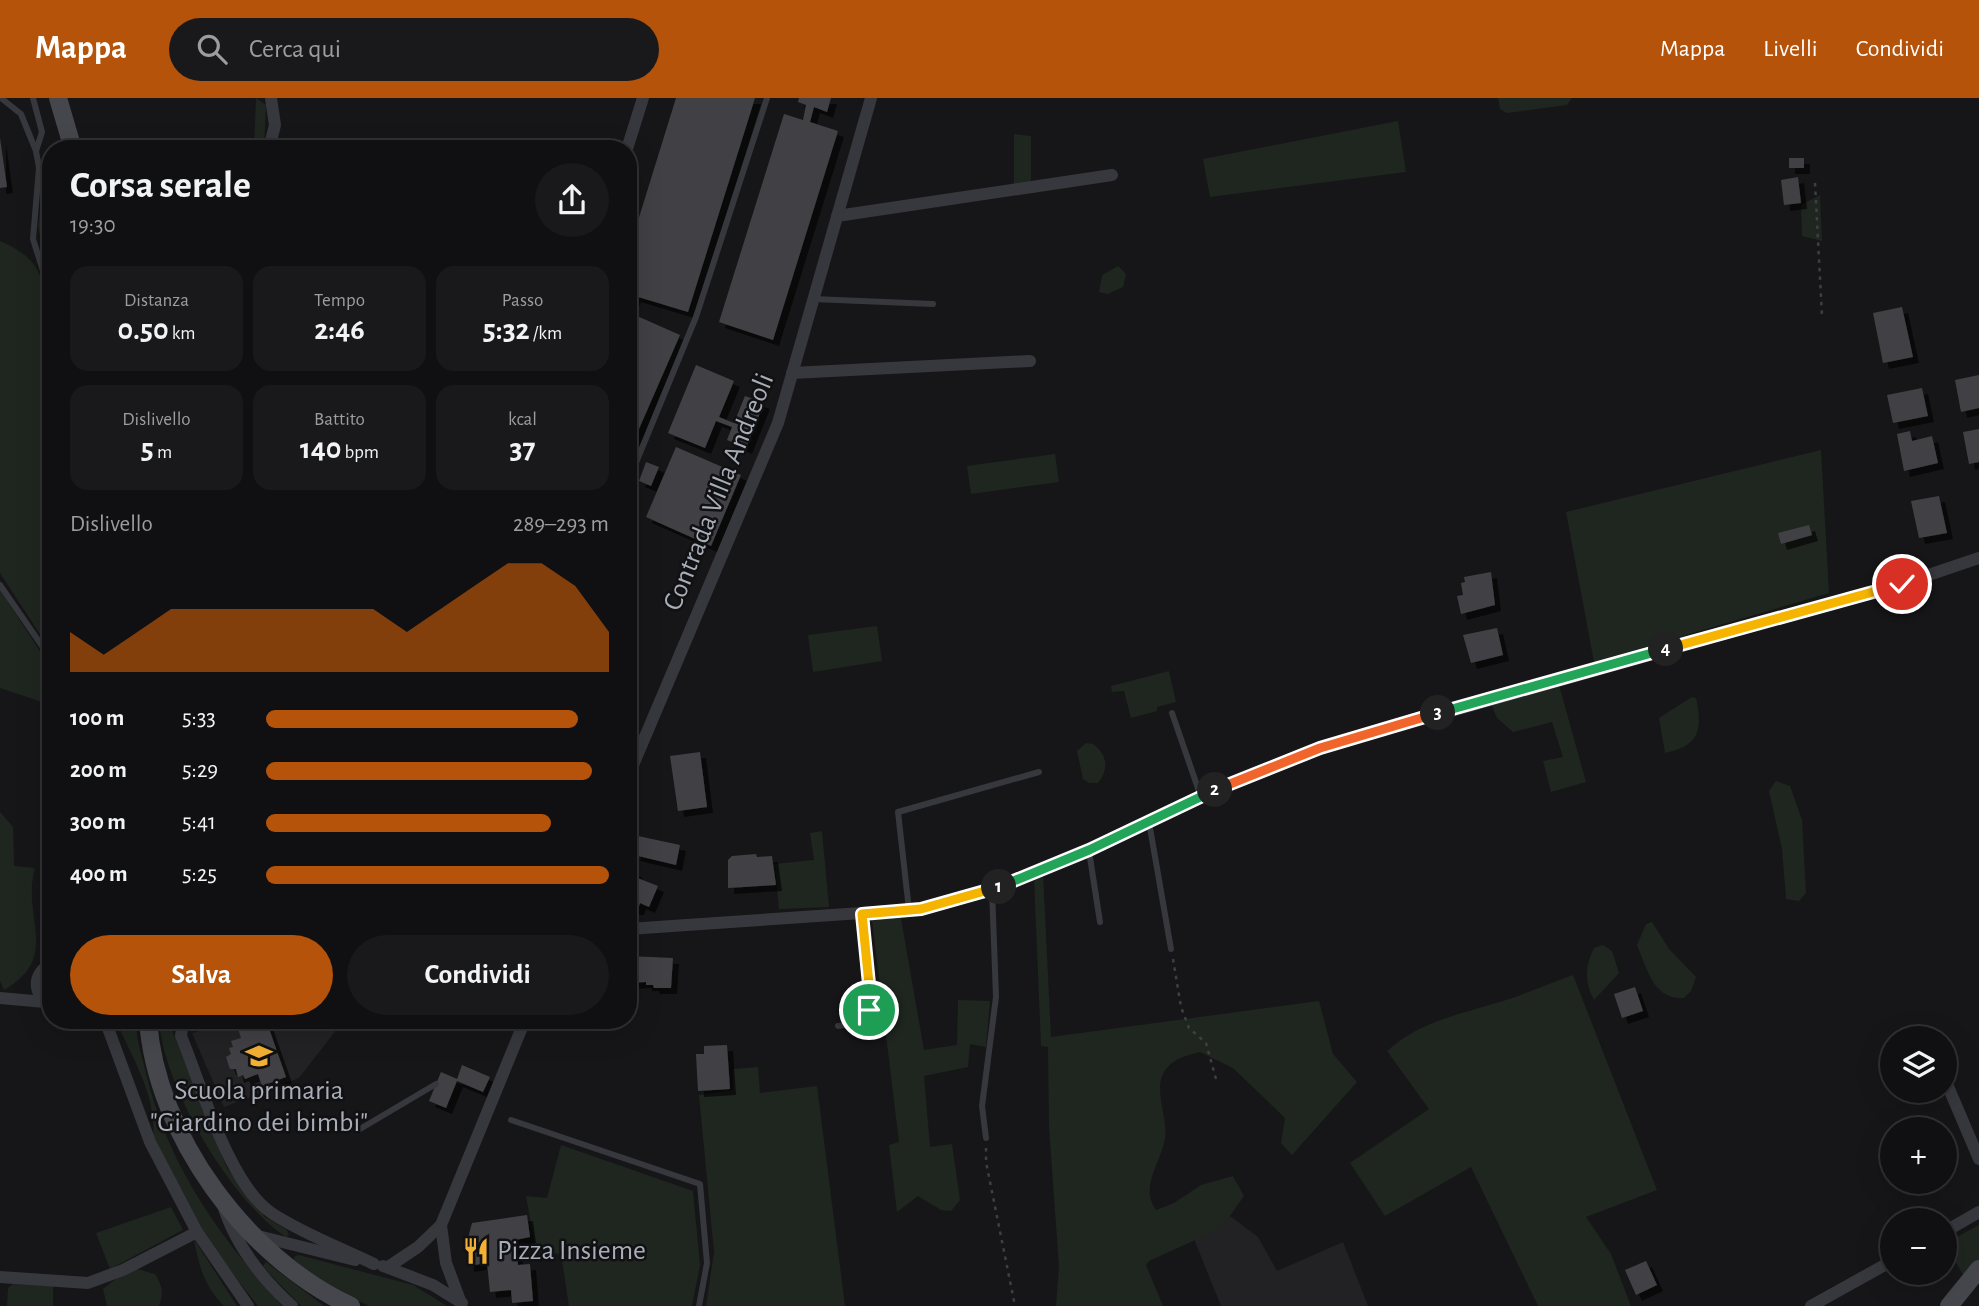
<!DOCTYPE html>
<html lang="it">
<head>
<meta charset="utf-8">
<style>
	body { margin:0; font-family:"Alegreya Sans",sans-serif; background:#19191b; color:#f1f3f6; height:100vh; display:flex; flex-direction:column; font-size:26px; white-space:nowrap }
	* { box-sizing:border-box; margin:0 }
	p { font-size:23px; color:#9c9d9f }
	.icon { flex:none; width:38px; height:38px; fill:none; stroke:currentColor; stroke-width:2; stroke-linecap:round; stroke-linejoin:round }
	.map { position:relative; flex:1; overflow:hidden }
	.side { position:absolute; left:42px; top:42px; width:595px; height:889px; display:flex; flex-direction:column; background:#101012; border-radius:28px; box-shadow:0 7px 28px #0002,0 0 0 2px #303032 }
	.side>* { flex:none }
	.controls { position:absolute; left:1880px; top:928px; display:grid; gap:14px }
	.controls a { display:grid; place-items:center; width:77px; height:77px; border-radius:50%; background:#101012; box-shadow:0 7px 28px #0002,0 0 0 2px #303032; font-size:35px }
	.pin { position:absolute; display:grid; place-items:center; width:60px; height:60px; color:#fff; margin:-30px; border:4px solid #fff; border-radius:50%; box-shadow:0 2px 7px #0007 }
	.km { position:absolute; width:35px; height:35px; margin:-18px; border-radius:50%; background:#222; color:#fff; font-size:19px; line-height:35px; text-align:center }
	.round { display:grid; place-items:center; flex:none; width:74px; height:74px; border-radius:37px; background:#19191b }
	.summary { display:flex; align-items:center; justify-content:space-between; height:119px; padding:0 28px }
	h1 { font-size:38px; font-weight:700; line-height:52px }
	.metrics { display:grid; grid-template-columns:repeat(3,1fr); gap:10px; height:119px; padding:7px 28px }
	.metrics div { display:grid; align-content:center; border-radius:18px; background:#19191b; text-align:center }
	.metrics b { font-size:30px; font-weight:700 }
	.metrics small { font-size:19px; font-weight:400 }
	.metrics p { font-size:19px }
	.chart { height:196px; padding:14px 28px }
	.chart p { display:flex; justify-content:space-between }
	.chart svg { width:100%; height:126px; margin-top:7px; fill:#b45309; opacity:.7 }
	.action { display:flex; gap:14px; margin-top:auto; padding:14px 28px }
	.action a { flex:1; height:80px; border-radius:42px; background:#b45309; color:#fff; font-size:28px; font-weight:700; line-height:80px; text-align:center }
	.action a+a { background:#19191b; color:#f1f3f6 }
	ul { padding:0 28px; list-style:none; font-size:23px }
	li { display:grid; grid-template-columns:112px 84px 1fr; align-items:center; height:52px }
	li i { height:18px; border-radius:9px; background:#b45309 }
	header { display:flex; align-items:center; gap:42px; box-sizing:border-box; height:98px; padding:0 35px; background:#b45309; color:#fff }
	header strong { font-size:33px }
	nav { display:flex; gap:38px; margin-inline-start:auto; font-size:24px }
	.search { width:490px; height:63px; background:#19191b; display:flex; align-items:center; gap:18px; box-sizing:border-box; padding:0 24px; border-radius:38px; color:#9c9d9f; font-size:26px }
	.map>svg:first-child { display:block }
</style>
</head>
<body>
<header>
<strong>Mappa</strong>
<div class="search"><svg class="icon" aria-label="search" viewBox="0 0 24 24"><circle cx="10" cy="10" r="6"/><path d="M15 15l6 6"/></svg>Cerca qui</div>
<nav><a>Mappa</a><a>Livelli</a><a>Condividi</a></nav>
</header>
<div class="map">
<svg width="1979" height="1208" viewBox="0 0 1979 1208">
	<defs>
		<filter id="shadow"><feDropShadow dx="6" dy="6" stdDeviation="0" flood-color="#0009"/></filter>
	</defs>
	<rect width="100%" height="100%" fill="#161618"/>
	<g fill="#222225">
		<polygon points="236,922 344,922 299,980 224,1009 192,935"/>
		<polygon points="1230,1118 1258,1139 1277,1173 1343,1144 1368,1208 1221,1208 1194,1141"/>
	</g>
	<g fill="#1e261f">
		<polygon points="256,0 266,7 264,51 254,51"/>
		<polygon points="1498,0 1572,0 1567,7 1507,15 1500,11"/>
		<polygon points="1398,23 1406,74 1210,99 1203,61"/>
		<polygon points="1014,36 1031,38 1031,87 1014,89"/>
		<polygon points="51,57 51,160 45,160 38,128 46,66"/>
		<polygon points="1820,97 1822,143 1802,138 1801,107"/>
		<path d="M0,143C39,160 40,174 51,213V553L0,475Z"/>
		<polygon points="1118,168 1126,176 1123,189 1108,196 1099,194 1102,177"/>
		<polygon points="1821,352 1829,495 1594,564 1566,414"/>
		<polygon points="1055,356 1059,384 971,396 967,368"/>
		<polygon points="0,492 51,570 51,607 0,590"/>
		<polygon points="877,528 882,563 813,574 808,537"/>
		<polygon points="1169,573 1176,604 1157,609 1157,613 1131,620 1124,593 1112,594 1111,588"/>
		<polygon points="1559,587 1586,684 1551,694 1543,663 1563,659 1552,624 1513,634 1497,620 1491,606"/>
		<path d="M1692,599L1696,600C1703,632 1699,648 1665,655L1659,620Z"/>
		<path d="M1086,645L1093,646C1108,657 1109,672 1098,685H1089L1083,681L1077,653Z"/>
		<polygon points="1776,683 1790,688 1802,722 1806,795 1799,803 1786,801 1782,751 1769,693"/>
		<path d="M0,714L13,729L14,768L35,770C21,819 62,859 4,892L0,883Z"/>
		<polygon points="822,733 829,809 779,811 775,766 814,762 810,735"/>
		<path d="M1043,775L1051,939L1319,903L1333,956L1357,984L1292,1057L1281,1045L1285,1020L1233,970L1200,954C1185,958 1171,961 1163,976C1154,993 1168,1020 1165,1040C1161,1066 1139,1088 1156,1112L1174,1105L1201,1087L1233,1078L1244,1098L1230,1118L1215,1133L1149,1163L1146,1167L1163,1208H1056L1059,1169L1049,1029L1048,949L1041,948L1034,779Z"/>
		<polygon points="900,815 924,952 957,947 958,902 990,903 986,949 970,946 968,969 924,978 930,1049 952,1046 960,1102 951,1113 941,1112 918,1098 897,1114 889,1047 899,1044 872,822"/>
		<path d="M1652,824L1669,851L1696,879L1691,893L1684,900C1653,902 1647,870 1637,847L1646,826Z"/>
		<path d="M1603,847L1612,853L1619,875L1594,902C1584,884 1585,867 1594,850Z"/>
		<path d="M1573,877L1657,1092L1586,1119L1611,1156L1631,1208H1538L1471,1069L1385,1118L1350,1065L1429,1011L1387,953C1419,924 1457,917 1496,905C1522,898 1547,886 1573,877Z"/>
		<path d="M159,922H168L227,1070L265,1119L287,1132L289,1137L286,1139C231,1103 163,988 159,922Z"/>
		<path d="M136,923C136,941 142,958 146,975C168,1068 219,1138 282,1208H258L211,1148L153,1038C157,999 132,959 117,925Z"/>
		<polygon points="758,969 760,995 817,988 845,1208 706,1208 714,1154 699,997 733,992 733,971"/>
		<polygon points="561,1047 693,1093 700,1167 692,1208 569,1208 561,1156 536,1153 526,1098 547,1100"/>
		<polygon points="171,1109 183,1132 110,1171 96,1135"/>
		<polygon points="1979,1127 1979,1165 1965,1180 1952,1158 1955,1140"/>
		<path d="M194,1141L237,1208H224C205,1190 198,1166 194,1141Z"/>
		<polygon points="299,1157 413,1187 447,1208 369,1208 330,1189 293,1163 295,1158"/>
		<polygon points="266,1164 324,1208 301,1208 267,1173 263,1168"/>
		<path d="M137,1171L155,1176C162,1187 164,1195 159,1208H107L103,1191L117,1180Z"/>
		<polygon points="13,1186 53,1188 53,1208 7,1208 8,1190"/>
	</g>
	<g fill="#404145" filter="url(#shadow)">
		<polygon points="676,0 755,0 688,214 635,198 628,214 680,237 628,356 628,155"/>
		<polygon points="799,0 831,0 827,14 814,9 810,24 838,33 773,242 719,224 784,16 803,22 806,7 798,4"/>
		<polygon points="0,40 7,89 0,90"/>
		<rect x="1789" y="60" width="15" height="10"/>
		<polygon points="1798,79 1801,105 1784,107 1781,82"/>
		<polygon points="1902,209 1913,259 1883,265 1873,215"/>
		<polygon points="696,267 734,283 719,319 734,325 745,298 764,305 746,350 727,342 732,329 716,323 705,350 668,335"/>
		<polygon points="1979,277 1979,310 1961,314 1955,282"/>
		<polygon points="1922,290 1928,318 1893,325 1887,297"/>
		<polygon points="1979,331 1979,364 1969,366 1963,334"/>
		<polygon points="1910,333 1912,343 1932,338 1938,365 1904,373 1897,336"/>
		<polygon points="676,349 741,377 711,448 646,419"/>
		<polygon points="646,364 659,369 651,388 639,383"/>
		<polygon points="1939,398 1947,435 1919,440 1911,403"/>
		<polygon points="1809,427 1812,437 1781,446 1778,435"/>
		<polygon points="1491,474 1495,507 1461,516 1457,498 1463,497 1461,485 1465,484 1464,479"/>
		<polygon points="1497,530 1503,557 1471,565 1463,537"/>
		<polygon points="700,654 707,709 678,713 670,658"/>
		<polygon points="638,738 680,747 676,767 634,757"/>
		<polygon points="756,756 757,759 772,758 776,787 728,790 728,762 732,758"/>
		<polygon points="628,771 637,774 635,779 658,788 649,809 640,805 638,811 628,811"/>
		<polygon points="628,858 673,860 671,890 654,890 653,887 646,887 646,884 628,885"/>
		<polygon points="1635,889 1643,913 1622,920 1614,896"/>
		<polygon points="252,922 266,922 286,979 262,988 258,976 245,981 243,977 238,979 236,971 230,971 226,959 231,956 229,950 233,949 231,943 241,940 237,927"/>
		<polygon points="727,947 730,991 698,993 696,956 704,956 704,948"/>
		<polygon points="462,967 490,979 483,994 457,983 446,1010 429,1003 441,974 457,981"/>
		<polygon points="527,1117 530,1139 515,1142 518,1167 530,1166 533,1203 512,1205 511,1192 490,1194 487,1165 468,1168 468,1140 472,1125"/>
		<polygon points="1646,1163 1657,1187 1636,1197 1625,1172"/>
	</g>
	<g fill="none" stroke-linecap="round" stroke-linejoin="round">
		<g stroke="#3d3f44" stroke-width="2.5" stroke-dasharray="3.5 5" stroke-linecap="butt">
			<polyline points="1815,85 1822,218"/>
			<polyline points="1173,861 1181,909 1189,930 1206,945 1216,981"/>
			<polyline points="986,1050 986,1064 1015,1208"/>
		</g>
		<g stroke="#37383d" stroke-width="6">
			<polyline points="1,0 21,16 36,53 39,70 33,141 51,198"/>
			<polyline points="33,0 42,34 36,53"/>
			<polyline points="813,201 933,206"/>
			<polyline points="628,384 696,219 767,0"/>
			<polyline points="0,487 51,561"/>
			<polyline points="1172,615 1201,699"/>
			<polyline points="1149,724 1171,851"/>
			<polyline points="1089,753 1100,824"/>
			<polyline points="909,812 898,714 1039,674"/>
			<path d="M838,928C847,927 858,925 864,919C877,905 864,836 862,816"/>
			<polyline points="511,1022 700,1086 707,1165 699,1208"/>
			<polyline points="360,1031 436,986"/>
			<polyline points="986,1040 982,1008 996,899 992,791"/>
		</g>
		<g stroke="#37383d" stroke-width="12">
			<polyline points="269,51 275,27 271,0"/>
			<polyline points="627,51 643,0"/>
			<polyline points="837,118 1112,77"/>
			<polyline points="792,275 1030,263"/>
			<polyline points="628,679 778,325 871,0"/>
			<polyline points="51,794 48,805 51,835"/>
			<polyline points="628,831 921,811 992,791 1089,752 1208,695 1320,650 1902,486 1979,460"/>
			<path d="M51,866C32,875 32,897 51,907"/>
			<polyline points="47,868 51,842"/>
			<polyline points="0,900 45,904"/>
			<polyline points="105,922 150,1044 197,1134 248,1208"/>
			<path d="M183,922L181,938C201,986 229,1088 273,1116C304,1136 341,1150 374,1166"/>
			<polyline points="1944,979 1979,1061"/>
			<path d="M222,1104C234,1145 260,1179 292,1208"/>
			<polyline points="441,1127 446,1165 461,1205"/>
			<polyline points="1944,1134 1979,1114"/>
			<polyline points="258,1138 355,1162"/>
			<polyline points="383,1168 433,1187 462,1205"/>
			<polyline points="388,1169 418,1149 441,1127 525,922"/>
			<polyline points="0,1179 88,1185 123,1172 197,1134"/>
			<polyline points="1811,1208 1892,1163"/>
		</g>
		<g stroke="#45474d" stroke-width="18">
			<polyline points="58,0 73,51"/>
			<path d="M148,922C156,1037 247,1160 351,1208"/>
			<polyline points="1949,1208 1979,1171"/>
		</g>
	</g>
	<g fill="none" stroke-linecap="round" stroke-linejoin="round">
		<defs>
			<polyline id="split-1" points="869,912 870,896 862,816 921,811 999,789"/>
			<polyline id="split-2" points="999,789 1089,752 1215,692"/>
			<polyline id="split-3" points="1215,692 1320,650 1438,615"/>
			<polyline id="split-4" points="1438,615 1666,551"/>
			<polyline id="split-5" points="1666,551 1902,486"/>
		</defs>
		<use href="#split-1" stroke="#fff" stroke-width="14"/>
		<use href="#split-2" stroke="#fff" stroke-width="14"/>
		<use href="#split-3" stroke="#fff" stroke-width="14"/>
		<use href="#split-4" stroke="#fff" stroke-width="14"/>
		<use href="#split-5" stroke="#fff" stroke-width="14"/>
		<use href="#split-1" stroke="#f5b400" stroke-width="9"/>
		<use href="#split-2" stroke="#22a559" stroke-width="9"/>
		<use href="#split-3" stroke="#f0652b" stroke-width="9"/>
		<use href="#split-4" stroke="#22a559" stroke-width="9"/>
		<use href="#split-5" stroke="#f5b400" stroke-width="9"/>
	</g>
	<defs>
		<symbol id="school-bare" viewBox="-9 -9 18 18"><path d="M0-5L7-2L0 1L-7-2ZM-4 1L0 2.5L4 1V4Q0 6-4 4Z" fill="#f2b134" stroke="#111113" stroke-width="2.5" paint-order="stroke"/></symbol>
		<symbol id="restaurant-bare" viewBox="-9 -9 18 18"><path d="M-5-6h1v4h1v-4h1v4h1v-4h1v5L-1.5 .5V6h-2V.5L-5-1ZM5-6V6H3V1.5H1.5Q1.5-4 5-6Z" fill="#f2b134" stroke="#111113" stroke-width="2.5" paint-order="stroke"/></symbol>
	</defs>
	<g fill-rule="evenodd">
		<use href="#school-bare" x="240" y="939" width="38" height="38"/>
		<use href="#restaurant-bare" x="457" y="1134" width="38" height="38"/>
	</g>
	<g text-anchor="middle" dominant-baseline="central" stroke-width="5" stroke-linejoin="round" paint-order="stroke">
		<g font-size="28" fill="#a8adb8" stroke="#111113">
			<text transform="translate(719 394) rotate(-68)">Contrada Villa Andreoli</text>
		</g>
		<g font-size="28" fill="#a8adb8" stroke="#111113">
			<text x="259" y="993">Scuola primaria<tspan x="259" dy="32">"Giardino dei bimbi"</tspan></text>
			<text x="497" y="1153" text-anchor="start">Pizza Insieme</text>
		</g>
	</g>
</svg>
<div class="controls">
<a><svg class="icon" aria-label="layers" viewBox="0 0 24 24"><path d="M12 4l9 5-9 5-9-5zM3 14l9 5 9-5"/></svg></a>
<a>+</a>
<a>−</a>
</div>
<div class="pin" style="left:869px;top:912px;background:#1e9e55"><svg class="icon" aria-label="arrive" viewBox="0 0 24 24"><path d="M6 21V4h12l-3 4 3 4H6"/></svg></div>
<div class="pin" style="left:1902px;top:486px;background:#d93025"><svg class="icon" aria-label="check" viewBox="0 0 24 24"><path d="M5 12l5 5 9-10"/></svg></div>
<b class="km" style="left:999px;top:789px">1</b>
<b class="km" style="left:1215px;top:692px">2</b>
<b class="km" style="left:1438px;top:615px">3</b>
<b class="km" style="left:1666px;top:551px">4</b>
<section class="side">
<div class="summary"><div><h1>Corsa serale</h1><p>19:30</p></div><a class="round"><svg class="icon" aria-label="share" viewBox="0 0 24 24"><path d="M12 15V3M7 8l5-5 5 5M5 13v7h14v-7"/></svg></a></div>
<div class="metrics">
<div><p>Distanza</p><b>0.50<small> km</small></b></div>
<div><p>Tempo</p><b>2:46</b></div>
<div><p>Passo</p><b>5:32<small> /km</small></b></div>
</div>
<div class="metrics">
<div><p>Dislivello</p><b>5<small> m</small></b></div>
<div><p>Battito</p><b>140<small> bpm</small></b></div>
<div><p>kcal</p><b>37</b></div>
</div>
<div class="chart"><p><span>Dislivello</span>289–293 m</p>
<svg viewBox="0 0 160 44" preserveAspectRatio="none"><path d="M0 44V30L10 38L20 30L30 22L40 22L50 22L60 22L70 22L80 22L90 22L100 30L110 22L120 14L130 6L140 6L150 14L160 30V44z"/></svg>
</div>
<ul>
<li><b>100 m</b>5:33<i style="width:91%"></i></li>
<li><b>200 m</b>5:29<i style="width:95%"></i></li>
<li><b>300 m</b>5:41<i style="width:83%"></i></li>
<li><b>400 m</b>5:25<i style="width:100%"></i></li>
</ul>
<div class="action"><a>Salva</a><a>Condividi</a></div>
</section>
</div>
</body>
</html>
